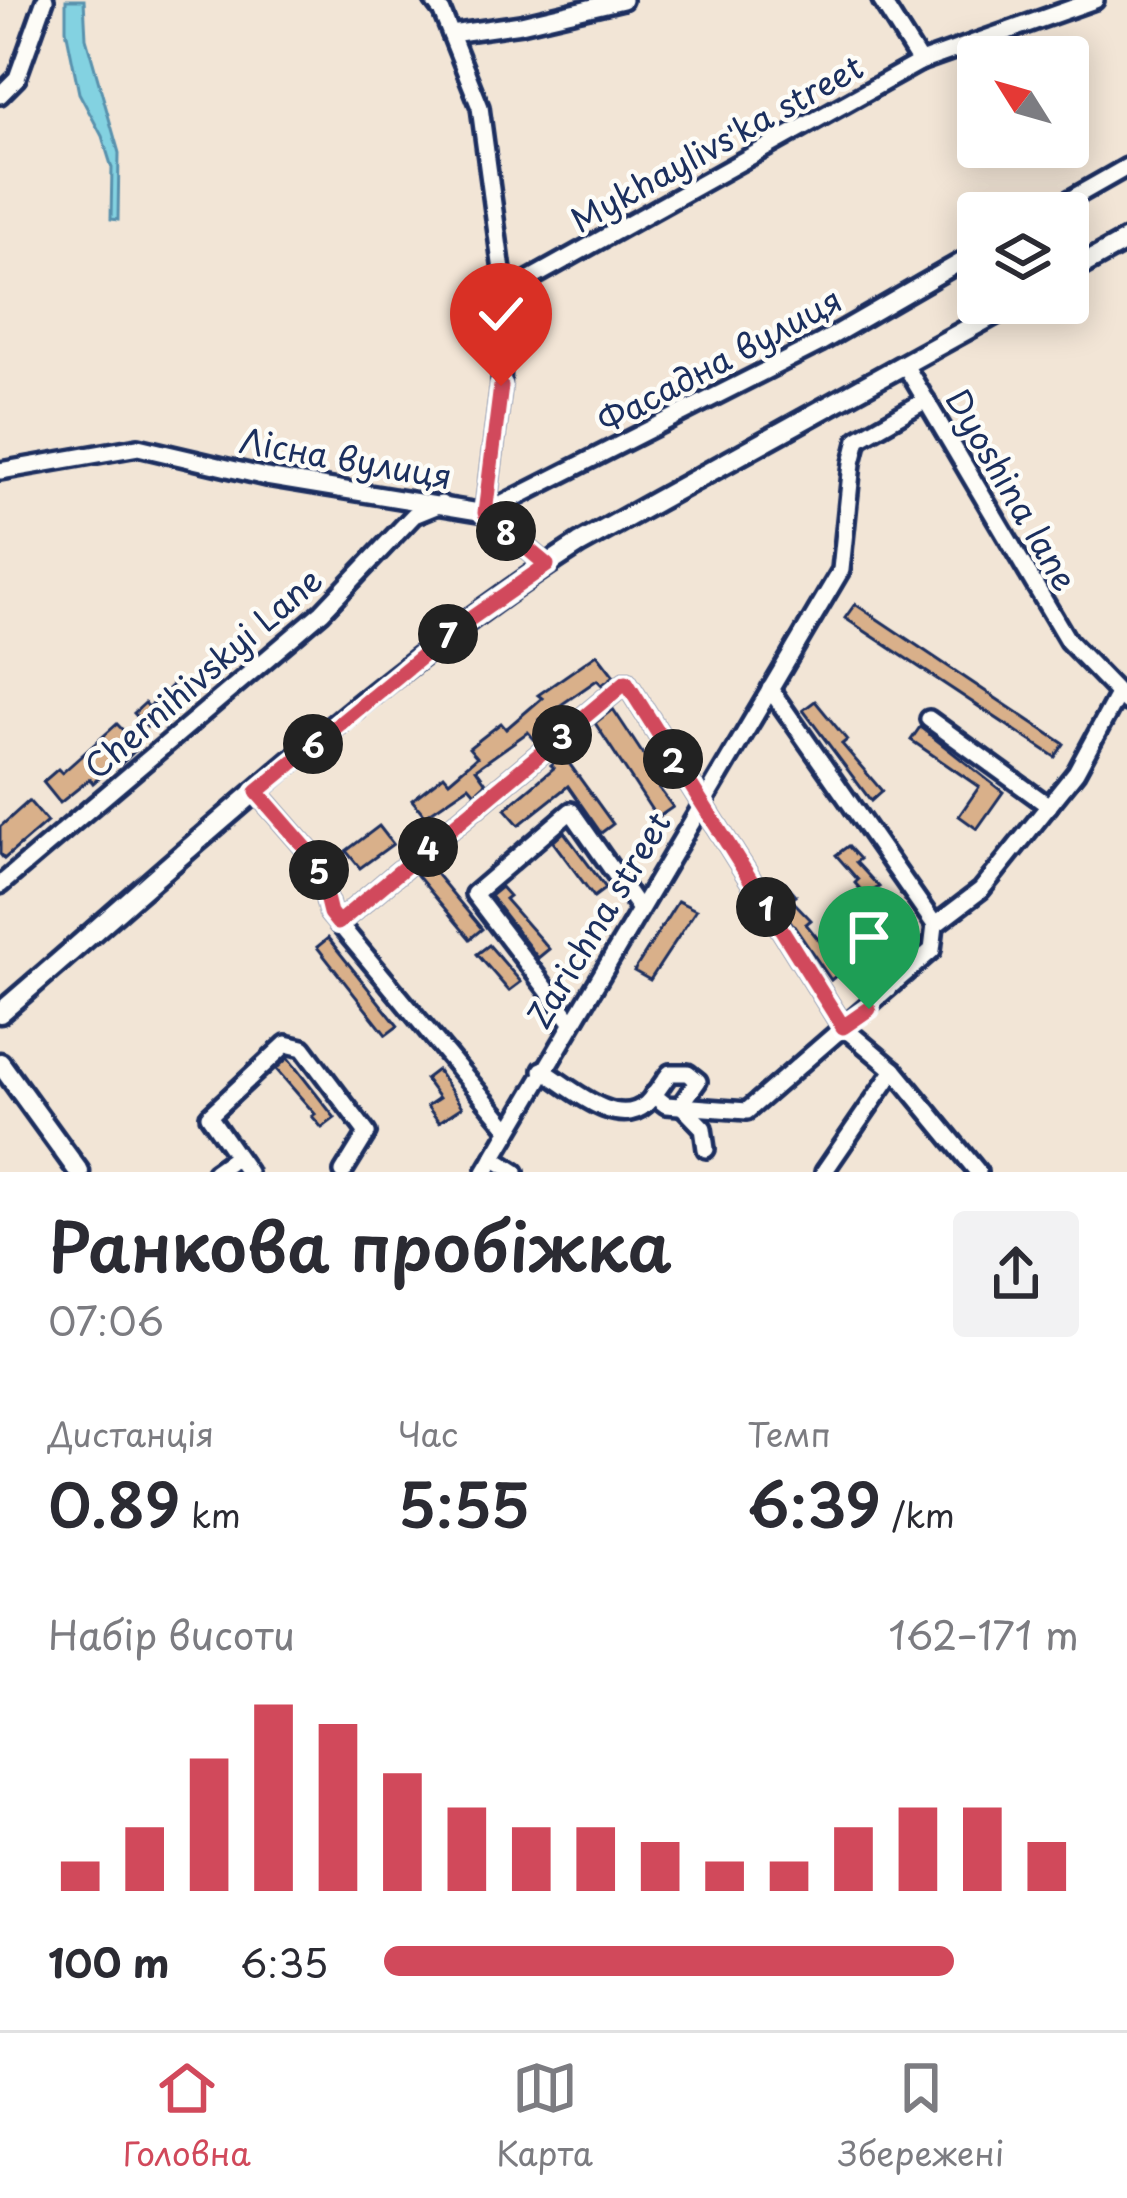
<!DOCTYPE html>
<html lang="uk">
<head>
<meta charset="utf-8">
<style>
	body { margin:0; font-family:"Playpen Sans",sans-serif; background:#f2f2f3; color:#2b2b33; height:100vh; display:flex; flex-direction:column; font-size:45px; white-space:nowrap }
	* { box-sizing:border-box; margin:0 }
	p { font-size:39px; color:#7c7c81 }
	.icon { flex:none; width:66px; height:66px; fill:none; stroke:currentColor; stroke-width:2; stroke-linecap:round; stroke-linejoin:round }
	.map { position:relative; height:1172px; overflow:hidden }
	.side { display:flex; flex-direction:column; background:#fff; flex:1 }
	.side>* { flex:none }
	.needle { width:78px; rotate:307deg }
	.buttons { position:absolute; left:957px; top:36px; display:grid; gap:24px }
	.buttons a { display:grid; place-items:center; width:132px; height:132px; border-radius:12px; background:#fff; box-shadow:0 6px 30px #0003; font-size:60px }
	.pin { position:absolute; display:grid; place-items:center; width:102px; height:102px; color:#fff; margin:-123px -51px; border-radius:50% 50% 50% 0; rotate:-45deg; box-shadow:0 0 12px #0007 }
	.pin .icon { rotate:45deg }
	.km { position:absolute; width:60px; height:60px; margin:-30px; border-radius:50%; background:#222; color:#fff; font-size:33px; line-height:60px; text-align:center }
	.round { display:grid; place-items:center; flex:none; width:126px; height:126px; border-radius:12px; background:#f2f2f3 }
	.head { display:flex; align-items:center; justify-content:space-between; height:204px; padding:0 48px }
	h1 { font-size:66px; font-weight:600; line-height:90px }
	.figures { display:grid; grid-template-columns:repeat(3,1fr); gap:18px; height:204px; padding:12px 48px }
	.figures div { display:grid; align-content:center }
	.figures b { font-size:60px; font-weight:600 }
	.figures small { font-size:33px; font-weight:400 }
	.figures p { font-size:33px }
	.chart { height:336px; padding:24px 48px }
	.chart p { display:flex; justify-content:space-between }
	.chart svg { width:100%; height:216px; margin-top:12px; stroke:#d1495b; stroke-width:6 }
	ul { padding:0 48px; list-style:none; font-size:39px }
	li { display:grid; grid-template-columns:192px 144px 1fr; align-items:center; height:90px }
	li i { height:30px; border-radius:15px; background:#d1495b }
	.menu { display:flex; justify-content:space-around; align-items:center; height:168px; border-top:3px solid #e1e1e2; background:#fff; font-size:33px; color:#7c7c81 }
	.menu a { display:grid; justify-items:center; gap:6px }
	.menu .selected { color:#d1495b }
	.map>svg:first-child { display:block }
</style>
</head>
<body>
<div class="map">
<svg width="1127" height="1172" viewBox="0 0 1127 1172">
	<rect width="100%" height="100%" fill="#f2e5d6"/>
	<filter id="ink" filterUnits="userSpaceOnUse"><feTurbulence type="fractalNoise" baseFrequency=".00833" numOctaves="2"/><feDisplacementMap in="SourceGraphic" scale="24" xChannelSelector="R" yChannelSelector="G"/><feConvolveMatrix kernelMatrix="1 2 1 2 8 2 1 2 1" color-interpolation-filters="sRGB"/></filter>
	<g filter="url(#ink)">
		<polygon fill="#83d2e1" stroke="#5991ad" stroke-width="3" points="66,0 84,0 86,38 119,153 118,220 111,219 112,168 102,136 79,93 66,29"/>
		<g fill="#d9b08a" stroke="#1b2f5e" stroke-width="3">
			<polygon points="855,604 1064,744 1055,757 845,618"/>
			<polygon points="597,654 614,676 602,685 597,680 539,720 547,730 534,739 528,732 476,769 486,783 475,793 469,786 425,816 412,800 444,775 449,781 477,757 469,748 501,723 506,729 542,698 538,695"/>
			<polygon points="171,686 184,700 173,710 169,706 147,727 134,713 145,703 149,707"/>
			<polygon points="815,701 847,740 842,744 882,791 871,801 803,710"/>
			<polygon points="613,709 660,780 655,783 673,807 657,818 595,723"/>
			<polygon points="117,724 139,747 121,764 119,761 93,783 90,779 60,803 43,782 58,769 62,773"/>
			<polygon points="920,727 1003,792 977,829 959,816 979,787 911,740"/>
			<polygon points="563,755 613,824 601,833 568,786 519,825 505,809 554,768 551,765"/>
			<polygon points="29,801 47,822 4,859 0,854 0,827"/>
			<polygon points="379,826 393,844 360,868 346,851"/>
			<polygon points="564,832 606,888 594,897 553,842"/>
			<polygon points="848,846 860,859 856,862 879,887 874,890 914,933 902,943 870,908 874,905 855,883 858,880 836,855"/>
			<polygon points="428,864 482,929 470,939 416,874"/>
			<polygon points="785,882 796,895 791,899 811,920 806,924 843,970 831,980 787,916 791,913 773,891"/>
			<polygon points="501,887 509,896 505,899 549,949 538,958 490,896"/>
			<polygon points="678,901 696,910 650,980 634,971"/>
			<polygon points="328,938 398,1026 386,1035 317,947"/>
			<polygon points="489,945 521,982 509,991 477,954"/>
			<polygon points="288,1058 335,1118 322,1128 312,1116 315,1114 276,1069"/>
			<polygon points="437,1070 462,1107 439,1122 427,1106 439,1098 425,1079"/>
		</g>
		<g fill="none" stroke-linecap="round" stroke-linejoin="round">
			<defs>
				<g id="minor">
					<polyline points="881,0 920,62"/>
					<polyline points="451,34 521,24 623,0"/>
					<polyline points="0,95 17,78 45,0"/>
					<polyline points="1046,213 1127,167"/>
					<polyline points="505,293 920,62 1095,0"/>
					<polyline points="905,365 1068,641 1127,702"/>
					<polyline points="0,471 138,447 266,477 485,513 501,386 505,293 480,107 442,12 433,0"/>
					<polyline points="547,565 485,513 820,343 978,252"/>
					<polyline points="770,689 935,925"/>
					<polyline points="929,719 1049,806"/>
					<polyline points="257,792 317,861 330,913 509,1129"/>
					<polyline points="0,885 322,612 414,515 441,504"/>
					<polyline points="338,923 626,682 843,1027 894,1070 978,1172"/>
					<polyline points="571,1021 474,894 571,811 639,908"/>
					<path d="M542,1070C569,1086 616,1131 646,1104C655,1096 662,1083 670,1073H688L698,1081L681,1105L703,1128L706,1149"/>
					<polyline points="653,1095 666,1105 747,1111 932,950 935,925 981,890 1076,772 1117,696"/>
					<polyline points="493,1158 515,1172"/>
					<polyline points="215,1172 235,1158"/>
					<polyline points="248,1172 209,1116 286,1044 303,1048 367,1133 343,1172"/>
					<polyline points="485,1172 841,570 852,463 858,439 926,400"/>
					<polyline points="824,1172 894,1070"/>
				</g>
				<g id="major">
					<polyline points="1068,273 1127,240"/>
					<path d="M0,1013C188,852 370,679 579,544L1015,303"/>
					<polyline points="0,1063 79,1172"/>
				</g>
			</defs>
			<use href="#minor" stroke="#1b2f5e" stroke-width="24"/>
			<use href="#major" stroke="#1b2f5e" stroke-width="27"/>
			<use href="#minor" stroke="#fdfcf7" stroke-width="15"/>
			<use href="#major" stroke="#fdfcf7" stroke-width="18"/>
		</g>
	</g>
	<g fill="none" stroke-linecap="round" stroke-linejoin="round" filter="url(#ink)">
		<defs>
			<polyline id="route" points="501,386 485,513 547,565 450,633 257,792 317,861 330,913 338,923 626,682 843,1027 869,1009"/>
		</defs>
		<use href="#route" stroke="#fff" stroke-width="24"/>
		<use href="#route" stroke="#d1495b" stroke-width="15"/>
	</g>
	<g text-anchor="middle" dominant-baseline="central" stroke-width="9" stroke-linejoin="round" paint-order="stroke">
		<g font-size="33" fill="#1b2f5e" stroke="#fdfcf7">
			<text transform="translate(716 142) rotate(-29)">Mykhaylivsʹka street</text>
			<text transform="translate(719 359) rotate(-28)">Фасадна вулиця</text>
			<text transform="translate(346 457) rotate(10)">Лісна вулиця</text>
			<text transform="translate(1013 489) rotate(60)">Dyoshina lane</text>
			<text transform="translate(202 672) rotate(-41)">Chernihivskyi Lane</text>
			<text transform="translate(597 919) rotate(-59)">Zarichna street</text>
		</g>
	</g>
</svg>
<div class="buttons">
<a><svg class="needle" viewBox="-14 -14 28 28"><path d="M0-13l5 13h-10z" fill="#e53935"/><path d="M0 13l5-13h-10z" fill="#7c7c81"/></svg></a>
<a><svg class="icon" aria-label="layers" viewBox="0 0 24 24"><path d="M12 4l9 5-9 5-9-5zM3 14l9 5 9-5"/></svg></a>
</div>
<div class="pin" style="left:869px;top:1009px;background:#1e9e55"><svg class="icon" aria-label="arrive" viewBox="0 0 24 24"><path d="M6 21V4h12l-3 4 3 4H6"/></svg></div>
<div class="pin" style="left:501px;top:386px;background:#d93025"><svg class="icon" aria-label="check" viewBox="0 0 24 24"><path d="M5 12l5 5 9-10"/></svg></div>
<b class="km" style="left:766px;top:907px">1</b>
<b class="km" style="left:673px;top:759px">2</b>
<b class="km" style="left:562px;top:735px">3</b>
<b class="km" style="left:428px;top:847px">4</b>
<b class="km" style="left:319px;top:870px">5</b>
<b class="km" style="left:313px;top:744px">6</b>
<b class="km" style="left:448px;top:634px">7</b>
<b class="km" style="left:506px;top:531px">8</b>
</div>
<section class="side">
<div class="head"><div><h1>Ранкова пробіжка</h1><p>07:06</p></div><a class="round"><svg class="icon" aria-label="share" viewBox="0 0 24 24"><path d="M12 15V3M7 8l5-5 5 5M5 13v7h14v-7"/></svg></a></div>
<div class="figures">
<div><p>Дистанція</p><b>0.89<small> km</small></b></div>
<div><p>Час</p><b>5:55</b></div>
<div><p>Темп</p><b>6:39<small> /km</small></b></div>
</div>
<div class="chart"><p><span>Набір висоти</span>162–171 m</p>
<svg viewBox="0 0 160 44" preserveAspectRatio="none"><path d="M5 44V38M15 44V31M25 44V17M35 44V6M45 44V10M55 44V20M65 44V27M75 44V31M85 44V31M95 44V34M105 44V38M115 44V38M125 44V31M135 44V27M145 44V27M155 44V34"/></svg>
</div>
<ul>
<li><b>100 m</b>6:35<i style="width:82%"></i></li>
</ul>
</section>
<nav class="menu">
<a class="selected"><svg class="icon" aria-label="home" viewBox="0 0 24 24"><path d="M3 11l9-7 9 7M6 9v11h12V9"/></svg>Головна</a>
<a><svg class="icon" aria-label="map" viewBox="0 0 24 24"><path d="M3 6l6-2 6 2 6-2v14l-6 2-6-2-6 2zM9 4v14M15 6v14"/></svg>Карта</a>
<a><svg class="icon" aria-label="saved" viewBox="0 0 24 24"><path d="M7 4h10v16l-5-4-5 4z"/></svg>Збережені</a>
</nav>
</body>
</html>
